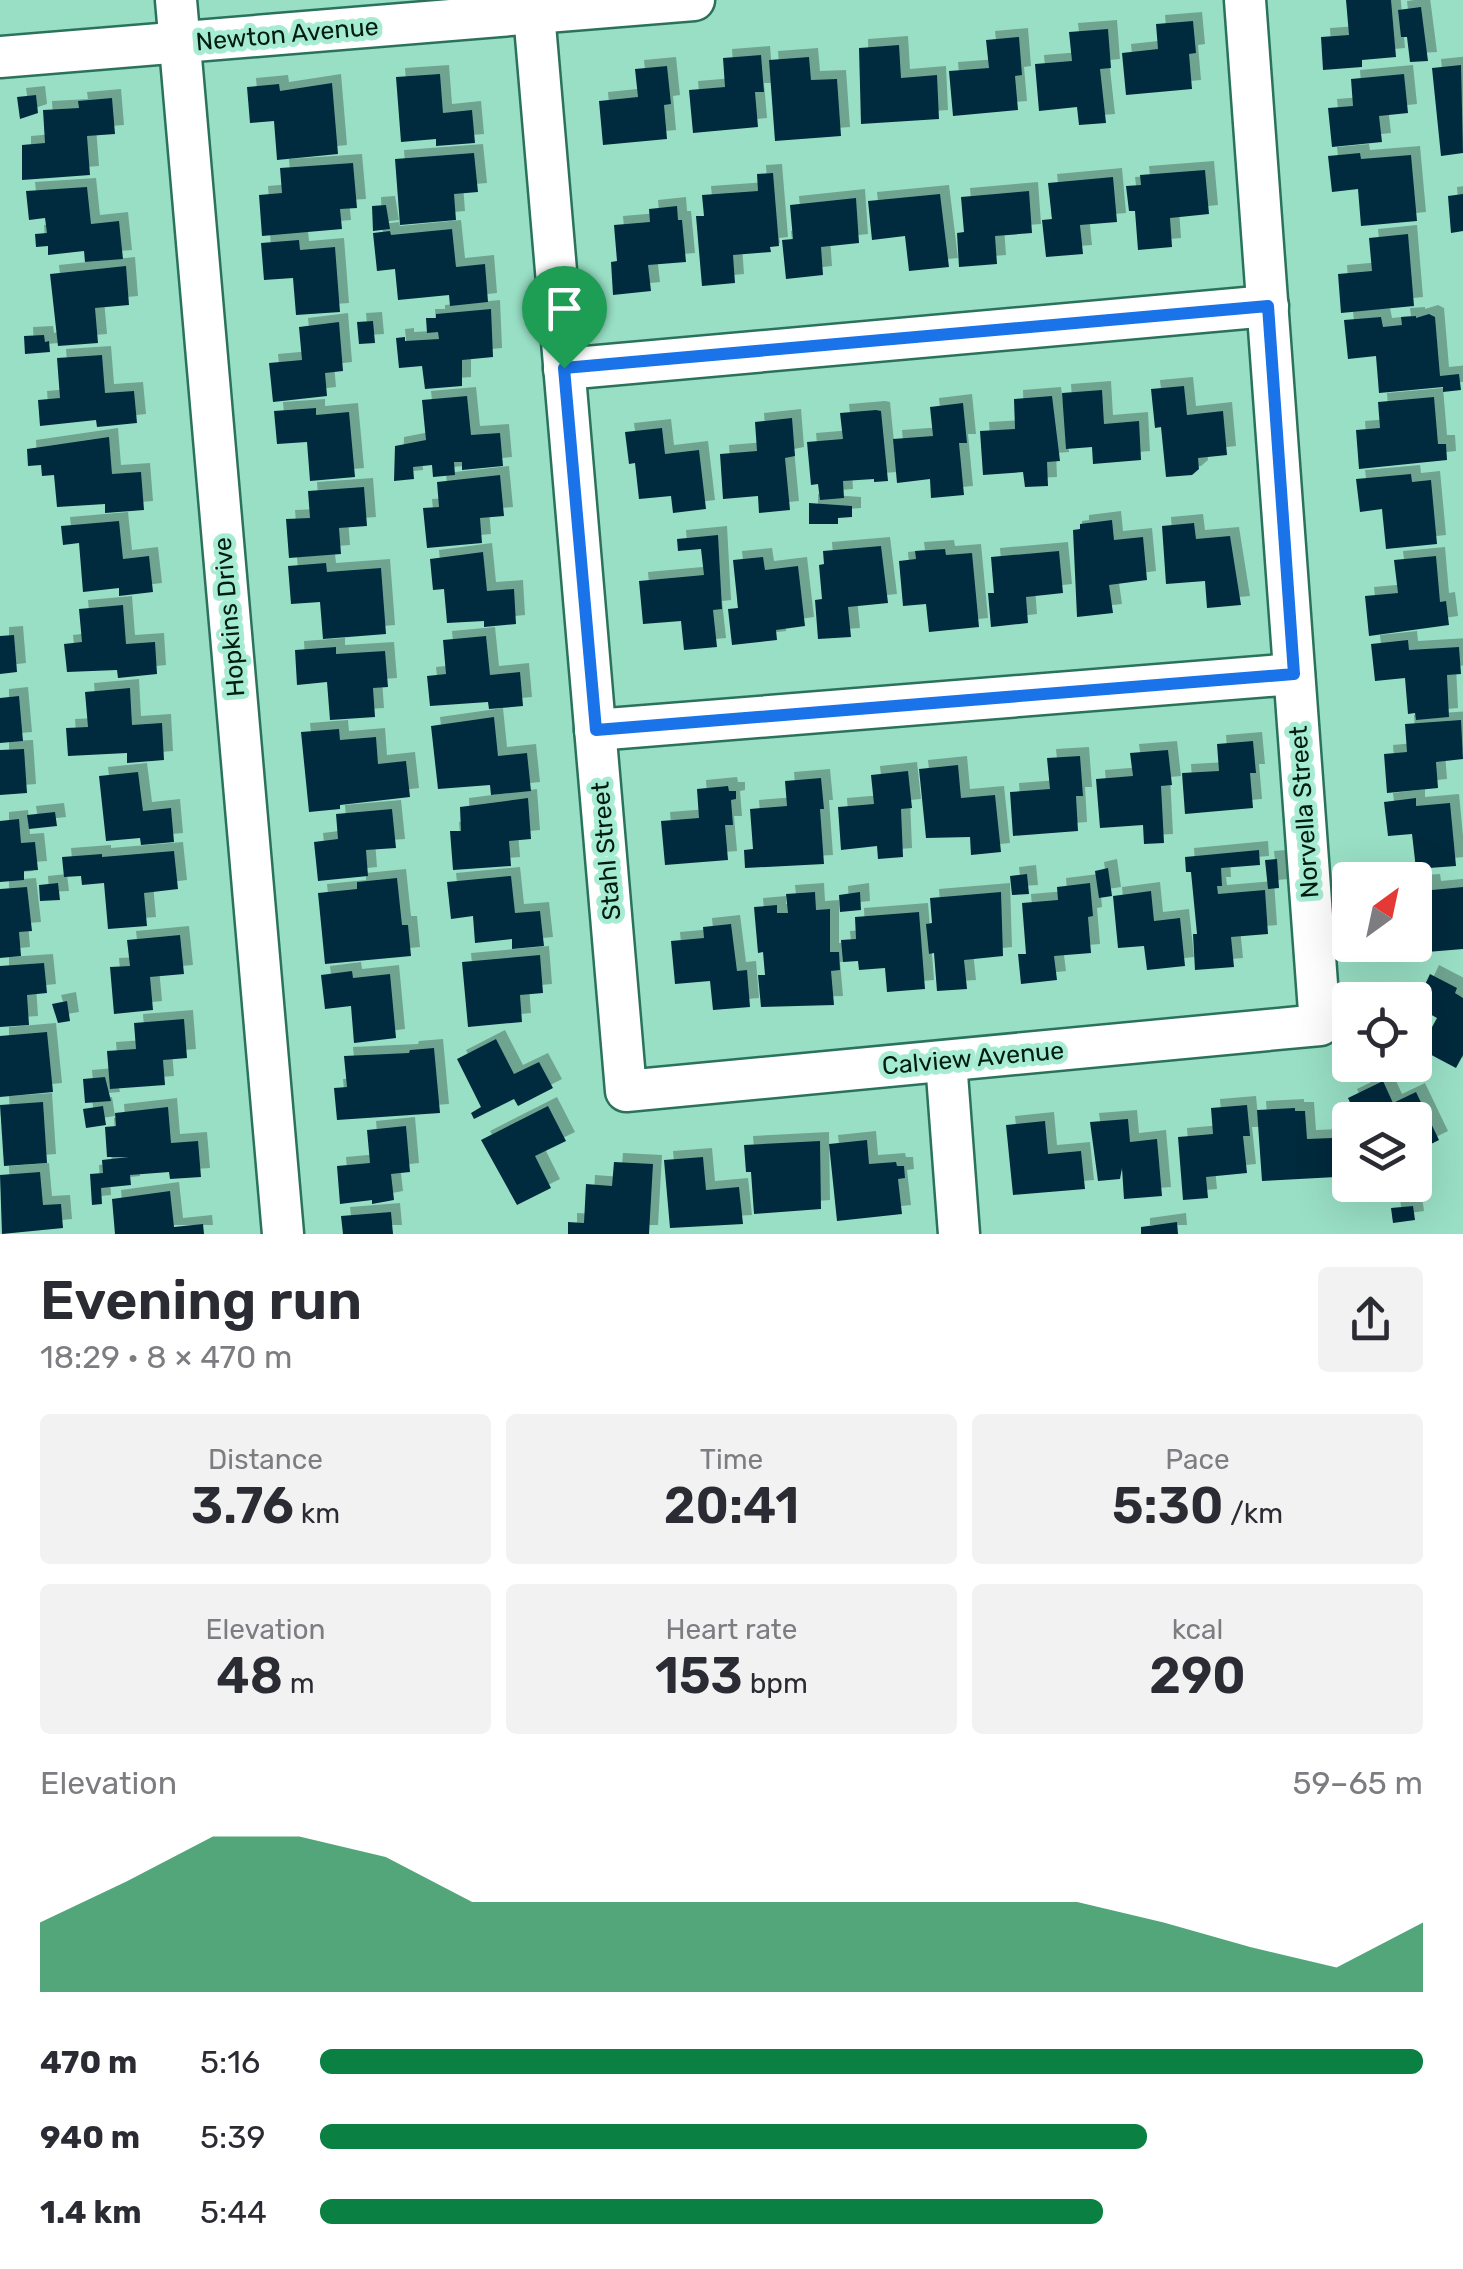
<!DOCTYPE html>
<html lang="en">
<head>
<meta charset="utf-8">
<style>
	body { margin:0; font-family:Rubik,sans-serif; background:#f2f2f3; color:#2b2b33; height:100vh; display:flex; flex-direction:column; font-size:38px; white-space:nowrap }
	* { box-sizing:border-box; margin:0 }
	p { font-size:32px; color:#7c7c81 }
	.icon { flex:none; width:55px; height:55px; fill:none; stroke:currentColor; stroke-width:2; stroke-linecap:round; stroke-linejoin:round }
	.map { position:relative; height:1234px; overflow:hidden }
	.sheet { display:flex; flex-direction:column; background:#fff; flex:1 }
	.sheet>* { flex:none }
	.needle { width:65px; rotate:33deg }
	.buttons { position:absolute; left:1332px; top:862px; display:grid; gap:20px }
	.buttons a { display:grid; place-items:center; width:100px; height:100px; border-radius:10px; background:#fff; box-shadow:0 10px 40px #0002; font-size:50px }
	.pin { position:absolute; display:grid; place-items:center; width:85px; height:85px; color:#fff; margin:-102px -42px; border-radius:50% 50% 50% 0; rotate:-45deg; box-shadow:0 0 10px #0007 }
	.pin .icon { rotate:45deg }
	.round { display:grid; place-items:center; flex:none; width:105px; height:105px; border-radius:10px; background:#f2f2f3 }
	.summary { display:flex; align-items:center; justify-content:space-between; height:170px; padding:0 40px }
	h1 { font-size:55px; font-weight:600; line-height:75px }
	.figures { display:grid; grid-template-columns:repeat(3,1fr); gap:15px; height:170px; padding:10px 40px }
	.figures div { display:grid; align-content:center; border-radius:10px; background:#f2f2f3; text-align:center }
	.figures b { font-size:50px; font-weight:600 }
	.figures small { font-size:28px; font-weight:400 }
	.figures p { font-size:28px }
	.chart { height:280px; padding:20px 40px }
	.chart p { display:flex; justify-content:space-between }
	.chart svg { width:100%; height:180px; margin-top:10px; fill:#0b8043; opacity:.7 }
	ul { padding:0 40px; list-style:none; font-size:32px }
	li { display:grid; grid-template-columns:160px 120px 1fr; align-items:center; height:75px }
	li i { height:25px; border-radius:12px; background:#0b8043 }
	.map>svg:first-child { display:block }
</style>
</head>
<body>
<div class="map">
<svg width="1463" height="1234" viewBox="0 0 1463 1234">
	<defs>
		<filter id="shadow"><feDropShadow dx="9" dy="-9" stdDeviation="0" flood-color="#0004"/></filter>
	</defs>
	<rect width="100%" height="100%" fill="#98dfc5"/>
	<g fill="#012c3d" filter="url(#shadow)">
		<polygon points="1346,0 1391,0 1396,57 1362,60 1362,67 1323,70 1321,37 1349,35"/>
		<polygon points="1421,7 1428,61 1410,62 1407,37 1401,37 1398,10"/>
		<polygon points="1193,21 1196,53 1189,54 1192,89 1126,95 1122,53 1158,49 1156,24"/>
		<polygon points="1108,29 1111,68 1100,69 1106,123 1079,125 1077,107 1039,111 1035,64 1072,61 1069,32"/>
		<polygon points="1019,37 1022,75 1015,76 1018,110 953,116 949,71 989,68 986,40"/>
		<polygon points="899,45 901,78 937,75 939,119 861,124 859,48"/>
		<polygon points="761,55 764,92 755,92 758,127 693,133 689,90 725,87 723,58"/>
		<polygon points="809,57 811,80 837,79 841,136 775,141 769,60"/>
		<polygon points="1461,65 1463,153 1441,156 1432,68"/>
		<polygon points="667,66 671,104 664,105 667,139 603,145 599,101 638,97 635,69"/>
		<polygon points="440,74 443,113 472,110 475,143 436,146 436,139 401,142 396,77"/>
		<polygon points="1404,74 1408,113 1379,116 1382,142 1332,147 1328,108 1353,106 1351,79"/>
		<polygon points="332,83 338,154 277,160 274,121 250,123 247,87 279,84 280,91"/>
		<polygon points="36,95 38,113 20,119 17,97"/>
		<polygon points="112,98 115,134 87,136 90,175 22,180 22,145 45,143 43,110 79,108 78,101"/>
		<polygon points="474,153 478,192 454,194 456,220 400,225 395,159"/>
		<polygon points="1360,153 1361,159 1411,155 1417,221 1361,226 1358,189 1332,192 1328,156"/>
		<polygon points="353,163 357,208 340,209 342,229 262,236 259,195 282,193 280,168"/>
		<polygon points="1205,170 1209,214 1170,218 1172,247 1138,250 1135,211 1129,211 1126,186 1141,185 1140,175"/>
		<polygon points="773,173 779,246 770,247 771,252 733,255 735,283 702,286 696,216 704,216 702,195 758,191 757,174"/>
		<polygon points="1113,177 1117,222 1080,225 1083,254 1046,257 1042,220 1052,219 1048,183"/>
		<polygon points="87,187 91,224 119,221 123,259 85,262 84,251 48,255 48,246 36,247 35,234 47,233 45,218 29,220 26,191"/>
		<polygon points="1029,191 1032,233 995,236 997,264 959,267 957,233 964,232 961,197"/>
		<polygon points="940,194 949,267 909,271 905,236 872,240 868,201"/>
		<polygon points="1463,194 1463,231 1451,233 1448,196"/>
		<polygon points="856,198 859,243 821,247 823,275 786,279 782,240 793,239 790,205"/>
		<polygon points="386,205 390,229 373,231 372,206"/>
		<polygon points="677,206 678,220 682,220 686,262 648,265 651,291 613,295 611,262 617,261 614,225 650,222 649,209"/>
		<polygon points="452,229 456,267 485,264 488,302 450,306 449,295 398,300 395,269 377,271 373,233 390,231 391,235"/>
		<polygon points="1408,234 1414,306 1341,313 1338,274 1372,271 1369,238"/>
		<polygon points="299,240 300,250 335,247 340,312 296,315 293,278 264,280 261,243"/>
		<polygon points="126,266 129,305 95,308 98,343 58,346 50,274"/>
		<polygon points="491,309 493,357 462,360 462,386 425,389 422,366 399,368 396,338 405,337 405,341 439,339 438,332 427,333 426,318 436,318 436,314"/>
		<polygon points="1429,314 1435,317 1440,376 1459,374 1461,390 1443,392 1443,387 1379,393 1376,356 1348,359 1344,320 1381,317 1383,327 1402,325 1401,317 1416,316 1416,318"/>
		<polygon points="373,321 375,343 359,344 357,322"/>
		<polygon points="339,322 343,371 325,373 327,396 273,402 269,363 302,360 299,327"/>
		<polygon points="44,335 45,342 49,341 50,352 25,354 24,336"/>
		<polygon points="102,355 105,393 134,391 137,423 97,427 96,420 40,426 38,400 60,398 57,358"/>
		<polygon points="1184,386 1187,415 1223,411 1227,455 1198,458 1199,469 1192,475 1166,477 1161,427 1155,428 1151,389"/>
		<polygon points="1102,390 1104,424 1139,421 1141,460 1093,464 1092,447 1066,449 1062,393"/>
		<polygon points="467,396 471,435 500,433 503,466 462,470 462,462 454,462 455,475 433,477 432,465 413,467 414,479 394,481 395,446 426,440 422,400"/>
		<polygon points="1052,396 1060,461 1047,462 1048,486 1025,487 1023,472 983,475 980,431 1015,429 1014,399"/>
		<polygon points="1434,397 1438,444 1446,444 1447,460 1359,469 1356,430 1380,428 1378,402"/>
		<polygon points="963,403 967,443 959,443 964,495 931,498 930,479 897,483 893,439 933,436 930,407"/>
		<polygon points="316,408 316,415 349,412 355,477 310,481 307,442 277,444 274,411"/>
		<polygon points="876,410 881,411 888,481 874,482 874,479 843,481 844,498 820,500 818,484 811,485 807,442 843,439 840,413"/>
		<polygon points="792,418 795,456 785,458 790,510 759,513 758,496 723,499 720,454 757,451 755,422"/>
		<polygon points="662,428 665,454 699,450 706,509 673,513 671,496 639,499 635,463 629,464 625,432"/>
		<polygon points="109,437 112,474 141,472 144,510 105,513 105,504 57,507 54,475 42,476 41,465 28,466 27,449"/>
		<polygon points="1411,474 1412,482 1431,480 1437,544 1386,549 1382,509 1360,512 1356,479"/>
		<polygon points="500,475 504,516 480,518 482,543 427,548 423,508 439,507 437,482"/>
		<polygon points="364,487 367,526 339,528 341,554 289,558 286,519 310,518 308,491"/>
		<polygon points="809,503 852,506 852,517 838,518 838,524 809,524"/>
		<polygon points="1112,520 1114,540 1143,537 1147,580 1109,585 1113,613 1077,617 1073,530 1080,529 1080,524"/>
		<polygon points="119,521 123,559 149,556 153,592 119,596 119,588 83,592 79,543 63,545 61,526"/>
		<polygon points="1194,523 1196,539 1230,536 1241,605 1207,608 1205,581 1166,584 1162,526"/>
		<polygon points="718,535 722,609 713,610 717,647 684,650 681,621 643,624 639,581 704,575 701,549 678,551 677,539"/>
		<polygon points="881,546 888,603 848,607 851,637 818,639 815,600 822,599 819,565 824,564 823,551"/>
		<polygon points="945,549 946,555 972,553 979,627 929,632 926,604 903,606 899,561 916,559 915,551"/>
		<polygon points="1059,551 1063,593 1026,597 1028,623 991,627 988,593 994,593 991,557"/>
		<polygon points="483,552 487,591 514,589 516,624 484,627 484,621 447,623 444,589 433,590 430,559"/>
		<polygon points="1436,556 1440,602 1446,601 1449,625 1369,636 1365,596 1398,593 1394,560"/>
		<polygon points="763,557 765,570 798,566 805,626 776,630 777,640 732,645 728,609 738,608 733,560"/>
		<polygon points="326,563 327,572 381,568 386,634 323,639 320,602 291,604 288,566"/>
		<polygon points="123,605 126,644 155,642 157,674 118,678 117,670 67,672 64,644 82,642 79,609"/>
		<polygon points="14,635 17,672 0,674 0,636"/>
		<polygon points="486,636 490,675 520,672 523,706 489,709 488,702 430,706 427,676 446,674 443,640"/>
		<polygon points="1408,640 1409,650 1459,647 1461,674 1447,675 1449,717 1416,720 1415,713 1408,714 1405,678 1375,681 1371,644"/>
		<polygon points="336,647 336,654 385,651 388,687 373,688 375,717 330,720 327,682 297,685 295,650"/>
		<polygon points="130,688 132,725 162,723 164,760 127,763 127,753 68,756 66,728 88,727 85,692"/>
		<polygon points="19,696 23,741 0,743 0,698"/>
		<polygon points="494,717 498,756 527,753 531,791 491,795 490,785 438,789 431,726"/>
		<polygon points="1461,720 1463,759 1436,762 1438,788 1387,793 1384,754 1407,752 1405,724"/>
		<polygon points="339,729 340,740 376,737 378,764 406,761 410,797 340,805 340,809 309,812 301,732"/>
		<polygon points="1253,741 1256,773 1250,773 1253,808 1185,814 1182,773 1219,771 1217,744"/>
		<polygon points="24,749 27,793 0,795 0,750"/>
		<polygon points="1168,750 1172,785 1161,786 1164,843 1144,844 1143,825 1100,828 1096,779 1133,776 1130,753"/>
		<polygon points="1080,756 1083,796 1076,796 1078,831 1013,836 1010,792 1050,789 1047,758"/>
		<polygon points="958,765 961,798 995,795 1001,852 971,855 970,837 926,838 919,769"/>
		<polygon points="908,771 912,808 901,809 903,857 878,859 877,846 841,850 838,807 874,804 871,775"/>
		<polygon points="138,772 143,811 171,808 174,842 141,845 140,838 106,841 99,776"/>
		<polygon points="821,778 824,809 820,809 824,864 745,868 744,850 753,849 750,809 787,806 785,781"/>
		<polygon points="728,786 729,791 736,791 736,799 731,800 733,825 725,825 728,860 665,865 661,821 699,818 697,789"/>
		<polygon points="528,798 531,839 509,841 511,866 453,870 450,831 461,831 460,807"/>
		<polygon points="1416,798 1416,806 1450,803 1456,866 1416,869 1412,834 1388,836 1384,802"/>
		<polygon points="392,809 396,848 366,850 368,876 318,881 314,842 338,839 336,814"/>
		<polygon points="55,812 57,826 29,829 27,815"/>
		<polygon points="19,819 21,843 35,842 38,870 24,871 24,880 0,882 0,821"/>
		<polygon points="1259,850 1260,865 1221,868 1222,886 1217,886 1218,894 1265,890 1268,934 1231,937 1234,967 1195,970 1193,934 1197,934 1191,872 1186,872 1185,857"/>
		<polygon points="174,851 178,889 144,893 147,926 108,929 104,883 82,885 81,876 64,877 62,857 102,854 102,857"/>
		<polygon points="1277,859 1279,888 1268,889 1265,860"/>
		<polygon points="1108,868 1112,896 1099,898 1095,871"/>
		<polygon points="1027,874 1029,894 1012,895 1010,876"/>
		<polygon points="511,876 515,913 540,911 544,946 512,949 512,939 475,943 473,916 451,919 447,882"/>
		<polygon points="397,878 402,925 408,925 411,956 325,964 318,893 357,889 357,882"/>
		<polygon points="58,883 60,900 40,901 39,885"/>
		<polygon points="1090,883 1093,916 1088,917 1091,953 1054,956 1057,980 1021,984 1018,954 1026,954 1022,903 1058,900 1057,887"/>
		<polygon points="1431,883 1432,890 1463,887 1463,949 1427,952 1424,914 1415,914 1415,884"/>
		<polygon points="27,887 32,931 19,932 21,956 0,958 0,889"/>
		<polygon points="1151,891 1154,921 1180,918 1185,966 1147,970 1144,946 1118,948 1113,896"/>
		<polygon points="815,892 816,910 830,909 830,952 839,952 840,970 831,971 834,1005 761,1007 758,975 765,975 763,952 758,953 754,907 777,905 777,913 788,913 786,894"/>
		<polygon points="860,892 861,910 840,912 839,895"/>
		<polygon points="1001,892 1003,956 964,960 967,989 937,991 934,953 929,954 926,924 932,923 930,898"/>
		<polygon points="919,912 925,989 887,992 885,968 859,970 858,961 843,962 841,940 856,939 855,917"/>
		<polygon points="731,924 737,971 747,970 750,1007 713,1010 710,981 675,984 671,941 704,938 703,927"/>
		<polygon points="180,935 184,974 150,977 153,1010 114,1014 110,967 130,966 127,940"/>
		<polygon points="540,955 543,993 520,995 522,1022 468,1027 462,962"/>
		<polygon points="44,963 47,993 27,995 29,1025 0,1027 0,966"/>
		<polygon points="352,971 353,978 390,974 396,1038 354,1043 351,1006 325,1009 321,975"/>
		<polygon points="1430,974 1457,988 1455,993 1463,998 1463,1055 1456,1068 1420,1049 1437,1018 1415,1006"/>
		<polygon points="67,1001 70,1021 58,1023 52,1004"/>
		<polygon points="184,1019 187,1058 163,1060 165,1085 110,1089 107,1051 136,1049 134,1023"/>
		<polygon points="47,1032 53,1092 0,1097 0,1036"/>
		<polygon points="496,1039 514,1074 539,1062 553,1088 518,1106 514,1099 474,1119 471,1113 481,1107 457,1059"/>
		<polygon points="434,1048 440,1113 337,1120 334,1088 347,1087 344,1056 409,1053 410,1050"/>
		<polygon points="105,1077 111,1101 85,1103 83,1079"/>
		<polygon points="1383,1081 1393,1103 1416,1092 1439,1140 1415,1152 1415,1120 1358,1120 1348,1098"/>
		<polygon points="43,1102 47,1163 4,1166 0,1105"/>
		<polygon points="1247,1105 1250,1136 1243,1136 1247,1173 1206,1177 1208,1198 1183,1200 1178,1137 1213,1134 1211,1108"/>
		<polygon points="103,1106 106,1125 86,1128 83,1109"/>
		<polygon points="548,1106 566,1141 535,1156 551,1188 517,1205 481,1140"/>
		<polygon points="168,1107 171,1143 198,1141 201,1177 170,1179 169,1172 130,1175 131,1185 101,1188 102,1204 92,1205 90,1174 103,1173 102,1160 129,1157 107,1157 105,1127 116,1126 115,1113"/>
		<polygon points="1295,1108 1295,1111 1305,1111 1307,1139 1332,1138 1332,1146 1342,1146 1342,1155 1334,1155 1336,1177 1262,1181 1257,1110"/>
		<polygon points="1128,1119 1130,1142 1157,1139 1162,1196 1124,1199 1122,1168 1120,1179 1098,1181 1090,1122"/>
		<polygon points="1045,1121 1048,1154 1081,1151 1085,1189 1013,1195 1006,1125"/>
		<polygon points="406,1126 410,1172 391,1174 394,1200 372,1204 372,1200 340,1204 337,1166 370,1163 367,1130"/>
		<polygon points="867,1140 869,1164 896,1162 897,1166 904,1166 905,1178 898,1179 902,1214 837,1221 829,1144"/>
		<polygon points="820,1141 821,1209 754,1214 751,1172 746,1172 744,1145"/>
		<polygon points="703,1157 706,1190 739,1187 743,1224 670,1228 664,1160"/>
		<polygon points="614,1162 653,1164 649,1234 568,1234 568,1222 584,1223 586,1184 612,1186"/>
		<polygon points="40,1172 43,1205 61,1204 63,1228 2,1234 0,1175"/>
		<polygon points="170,1191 174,1227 203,1224 204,1234 115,1234 112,1199"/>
		<polygon points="1413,1206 1415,1220 1393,1223 1391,1208"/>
		<polygon points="391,1212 393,1234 343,1234 341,1216"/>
		<polygon points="1177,1222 1178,1234 1141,1234 1141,1227"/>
	</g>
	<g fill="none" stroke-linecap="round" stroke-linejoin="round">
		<defs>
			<g id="minor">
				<polyline points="176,0 283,1234"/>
				<polyline points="534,13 626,1091 1320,1025 1245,0"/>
				<polyline points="0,57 694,0"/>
				<polyline points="564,369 1268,306"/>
				<polyline points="595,730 1294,674"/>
				<polyline points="946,1061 959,1234"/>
			</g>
		</defs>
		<use href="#minor" stroke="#2b725c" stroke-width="45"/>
		<use href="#minor" stroke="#fff" stroke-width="40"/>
	</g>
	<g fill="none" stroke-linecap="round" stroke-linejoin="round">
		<defs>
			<polygon id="route" points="1268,306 1294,674 596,730 564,368"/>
		</defs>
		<use href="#route" stroke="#fff" stroke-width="20"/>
		<use href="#route" stroke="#1a73e8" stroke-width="12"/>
	</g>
	<g text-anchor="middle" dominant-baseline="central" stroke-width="10" stroke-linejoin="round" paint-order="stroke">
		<g font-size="25" fill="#001c13" stroke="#a5ecd2">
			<text transform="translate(287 34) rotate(-5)">Newton Avenue</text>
			<text transform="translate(229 617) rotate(-95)">Hopkins Drive</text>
			<text transform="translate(1304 812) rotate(-94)">Norvella Street</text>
			<text transform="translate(606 851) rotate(-95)">Stahl Street</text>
			<text transform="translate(973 1058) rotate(-5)">Calview Avenue</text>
		</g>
	</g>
</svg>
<div class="buttons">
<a><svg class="needle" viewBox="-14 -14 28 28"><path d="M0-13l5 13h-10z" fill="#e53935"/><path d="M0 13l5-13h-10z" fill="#7c7c81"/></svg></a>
<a><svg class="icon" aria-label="locate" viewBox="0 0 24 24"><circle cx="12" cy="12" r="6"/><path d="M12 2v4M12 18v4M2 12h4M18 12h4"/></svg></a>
<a><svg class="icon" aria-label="layers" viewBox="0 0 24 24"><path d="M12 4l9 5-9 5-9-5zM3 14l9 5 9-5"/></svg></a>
</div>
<div class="pin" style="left:564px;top:368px;background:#1e9e55"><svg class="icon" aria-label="arrive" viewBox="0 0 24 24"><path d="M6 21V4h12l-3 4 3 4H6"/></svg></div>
</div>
<section class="sheet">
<div class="summary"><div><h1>Evening run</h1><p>18:29 · 8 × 470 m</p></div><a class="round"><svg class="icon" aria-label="share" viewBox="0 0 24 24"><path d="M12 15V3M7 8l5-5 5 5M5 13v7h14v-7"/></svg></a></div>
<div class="figures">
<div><p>Distance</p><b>3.76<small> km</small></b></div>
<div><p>Time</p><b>20:41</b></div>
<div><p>Pace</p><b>5:30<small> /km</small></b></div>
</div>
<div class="figures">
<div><p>Elevation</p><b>48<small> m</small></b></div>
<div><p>Heart rate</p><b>153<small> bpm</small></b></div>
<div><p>kcal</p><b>290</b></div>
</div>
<div class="chart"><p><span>Elevation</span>59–65 m</p>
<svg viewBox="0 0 160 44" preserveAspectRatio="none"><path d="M0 44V27L10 17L20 6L30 6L40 11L50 22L60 22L70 22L80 22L90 22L100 22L110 22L120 22L130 27L140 33L150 38L160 27V44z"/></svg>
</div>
<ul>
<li><b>470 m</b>5:16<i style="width:100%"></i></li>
<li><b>940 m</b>5:39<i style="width:75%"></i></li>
<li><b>1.4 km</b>5:44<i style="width:71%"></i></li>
</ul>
</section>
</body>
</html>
